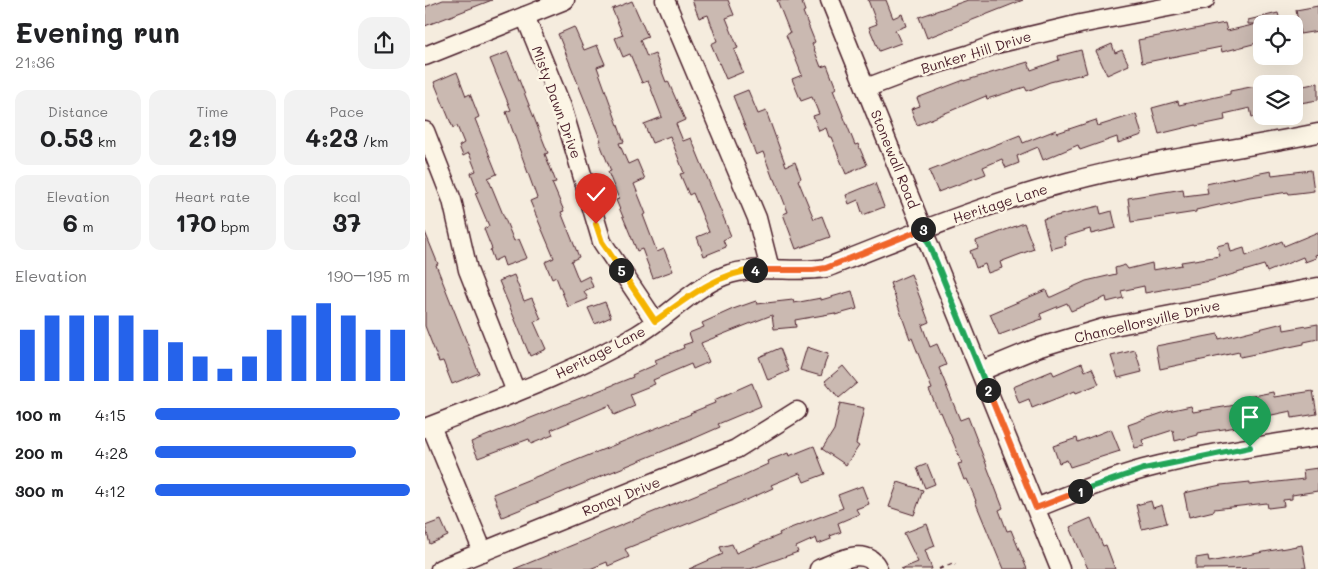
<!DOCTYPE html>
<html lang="en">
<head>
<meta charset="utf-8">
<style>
	body { margin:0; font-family:Mali,sans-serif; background:#f2f2f2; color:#202124; height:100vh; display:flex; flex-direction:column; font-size:19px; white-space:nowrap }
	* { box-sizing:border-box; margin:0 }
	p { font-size:16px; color:#757577 }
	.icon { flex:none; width:28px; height:28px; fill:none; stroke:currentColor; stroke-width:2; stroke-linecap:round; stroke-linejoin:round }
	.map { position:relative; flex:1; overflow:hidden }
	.panel { display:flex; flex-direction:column; background:#fff; width:425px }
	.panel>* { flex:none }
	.tools { position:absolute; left:828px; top:15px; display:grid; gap:10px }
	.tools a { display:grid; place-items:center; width:50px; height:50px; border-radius:10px; background:#fff; box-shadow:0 5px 20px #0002; font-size:25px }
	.pin { position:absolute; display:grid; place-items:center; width:42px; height:42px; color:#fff; margin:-51px -21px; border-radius:50% 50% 50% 0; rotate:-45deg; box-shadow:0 0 5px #0007 }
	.pin .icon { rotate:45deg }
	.km { position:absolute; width:25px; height:25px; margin:-12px; border-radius:50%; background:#222; color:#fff; font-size:14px; line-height:25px; text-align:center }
	.round { display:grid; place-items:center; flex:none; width:52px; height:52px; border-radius:15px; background:#f2f2f2 }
	.overview { display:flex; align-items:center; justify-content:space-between; height:85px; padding:0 15px }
	h1 { font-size:28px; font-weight:700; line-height:38px }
	.metrics { display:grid; grid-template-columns:repeat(3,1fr); gap:8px; height:85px; padding:5px 15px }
	.metrics div { display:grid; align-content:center; border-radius:12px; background:#f2f2f2; text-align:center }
	.metrics b { font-size:25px; font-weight:700 }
	.metrics small { font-size:14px; font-weight:400 }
	.metrics p { font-size:14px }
	.chart { height:140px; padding:10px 15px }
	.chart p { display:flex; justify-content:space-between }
	.chart svg { width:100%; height:90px; margin-top:5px; stroke:#2563eb; stroke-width:6 }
	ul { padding:0 15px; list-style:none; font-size:16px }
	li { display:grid; grid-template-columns:80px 60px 1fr; align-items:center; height:38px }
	li i { height:12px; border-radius:6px; background:#2563eb }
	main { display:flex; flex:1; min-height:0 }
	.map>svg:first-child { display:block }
</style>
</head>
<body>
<main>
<section class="panel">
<div class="overview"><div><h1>Evening run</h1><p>21:36</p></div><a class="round"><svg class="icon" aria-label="share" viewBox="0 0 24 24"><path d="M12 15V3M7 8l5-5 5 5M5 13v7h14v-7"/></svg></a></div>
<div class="metrics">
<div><p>Distance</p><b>0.53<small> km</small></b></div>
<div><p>Time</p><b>2:19</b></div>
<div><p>Pace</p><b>4:23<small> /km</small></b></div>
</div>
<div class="metrics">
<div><p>Elevation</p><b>6<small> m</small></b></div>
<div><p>Heart rate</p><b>170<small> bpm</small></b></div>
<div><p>kcal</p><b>37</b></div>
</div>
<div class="chart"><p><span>Elevation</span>190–195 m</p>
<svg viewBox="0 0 160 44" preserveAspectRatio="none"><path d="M5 44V19M15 44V12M25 44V12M35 44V12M45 44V12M55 44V19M65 44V25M75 44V32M85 44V38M95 44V32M105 44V19M115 44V12M125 44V6M135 44V12M145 44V19M155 44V19"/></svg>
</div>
<ul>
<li><b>100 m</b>4:15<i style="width:96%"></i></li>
<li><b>200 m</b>4:28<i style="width:79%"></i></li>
<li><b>300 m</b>4:12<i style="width:100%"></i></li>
</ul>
</section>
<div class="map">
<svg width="893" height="569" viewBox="0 0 893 569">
	<rect width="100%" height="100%" fill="#f5ecde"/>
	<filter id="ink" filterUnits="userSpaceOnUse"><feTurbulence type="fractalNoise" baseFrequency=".02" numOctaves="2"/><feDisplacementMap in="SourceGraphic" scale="10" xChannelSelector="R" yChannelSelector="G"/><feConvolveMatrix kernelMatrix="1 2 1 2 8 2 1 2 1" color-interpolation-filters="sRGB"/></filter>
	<g filter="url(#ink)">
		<g fill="#cab9b1" stroke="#4a1f2b">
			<polygon points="18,0 67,0 0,26 0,7"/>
			<polygon points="267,0 303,0 309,15 301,18 313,48 309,50 318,72 301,79 286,44 292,41 283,15 274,18"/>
			<polygon points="352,0 376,0 380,11 378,12 390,42 387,44 396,67 402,65 411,88 408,90 430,145 433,144 442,165 421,174 406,137 404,137 401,128 394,131 388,116 394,114 387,97 376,101 367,79 377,75 361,35 365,33"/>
			<polygon points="443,0 461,0 468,18 477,14 481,26 470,30 476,43 454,51 444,27 452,24"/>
			<polygon points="543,0 598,0 502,38 494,17"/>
			<polygon points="207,1 223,37 215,40 222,57 230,54 241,82 243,81 260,120 251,124 258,141 266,138 306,236 298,240 301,247 279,256 272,237 284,232 268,193 264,195 255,174 259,173 245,136 227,143 219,124 237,117 223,81 217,83 205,54 198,57 190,38 198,35 187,9"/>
			<polygon points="893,6 893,31 875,34 871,10"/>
			<polygon points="853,13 856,24 836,24 836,42 797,52 796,47 717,63 713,40 800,23 802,31 832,24 823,24 823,20"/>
			<polygon points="149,27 159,50 172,45 180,64 172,67 199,142 194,143 203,164 212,160 220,179 209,184 221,214 218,215 232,252 239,249 248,271 228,278 217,249 212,251 191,200 194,199 183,172 186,171 174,141 176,141 133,34"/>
			<polygon points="687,44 690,53 697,50 704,65 682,75 671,51"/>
			<polygon points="656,50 662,73 625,82 602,91 600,87 562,99 561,96 492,125 486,109 495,106 492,98 539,80 539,81 603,62 606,70 634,60 633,56"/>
			<polygon points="83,52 123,153 120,154 131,182 127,183 139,211 136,212 154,257 146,261 154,281 164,276 168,287 159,291 163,299 143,307 131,277 127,279 120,262 129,258 105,201 112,198 81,112 86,110 65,59"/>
			<polygon points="32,72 41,96 45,94 54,117 50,119 72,174 63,178 89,241 94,239 102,258 80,266 77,257 69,261 65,250 67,249 59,229 64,226 50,193 53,192 46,173 51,171 44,153 38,156 34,146 39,143 32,126 28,128 9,82"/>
			<polygon points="893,83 893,100 869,104 869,88"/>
			<polygon points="836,85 836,115 827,117 825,108 799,114 800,120 771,126 771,125 734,134 727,108 753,101 754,105 805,94 805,91"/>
			<polygon points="323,90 333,114 341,111 361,166 370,162 376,178 373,180 389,219 397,216 405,237 371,249 358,214 363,212 350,179 348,179 338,152 331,155 308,96"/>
			<polygon points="711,114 717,135 693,143 692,137 655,150 653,145 618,160 613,147 592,156 594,163 581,168 577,159 558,167 561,174 513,192 504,171 595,135 598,143 631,130 632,133 671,120 673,126"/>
			<polygon points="886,170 889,191 864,194 863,192 825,198 771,210 771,212 706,222 703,198 758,189 759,196 783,193 781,184 805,179 846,171 847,175"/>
			<polygon points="450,183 459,207 438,215 433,200 424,204 421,195"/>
			<polygon points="674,206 676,214 687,211 691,228 666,234 665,229 639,237 641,245 626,249 618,219"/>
			<polygon points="599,223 609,249 575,262 577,268 563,273 560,264 551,268 545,251 553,248 551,241"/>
			<polygon points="0,232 13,264 11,265 54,373 27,384 18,361 14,362 0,326"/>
			<polygon points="893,232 893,254 890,255 891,258 880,262 878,257 842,272 839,265 785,281 720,293 719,286 696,291 698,298 682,302 681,297 646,311 642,303 615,314 617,319 574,335 565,314 621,290 624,297 626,297 661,281 691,274 690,268 700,265 703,269 727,263 728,270 757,265 756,262 795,256 792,246 804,243 806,252 819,248 821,256 857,241 859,246"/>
			<polygon points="486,274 504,322 497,325 505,347 512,344 521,365 514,368 535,420 543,417 578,508 574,510 582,531 586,530 602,569 578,569 550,501 551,501 542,479 539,480 533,464 537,463 516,412 514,413 504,390 507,389 487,338 485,339 465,283"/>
			<polygon points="89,275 99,301 107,298 116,319 109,322 121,349 105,356 74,281"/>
			<polygon points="427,291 432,309 410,315 410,313 370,320 371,327 349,329 347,315 306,331 276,343 284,362 268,369 266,364 228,380 230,384 205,394 210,406 189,415 185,405 126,430 128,435 106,444 104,439 53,458 46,442 208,377 207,375 232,364 230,360 259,348 258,345 267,342 264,333 279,327 277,323 308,309 331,301 332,304 368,300 369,303 396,298 396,300"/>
			<polygon points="180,302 186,317 170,324 163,308"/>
			<polygon points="858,323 859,330 893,324 893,339 879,342 879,344 815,357 814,352 735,369 731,346 793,334 794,339"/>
			<polygon points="382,347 403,354 396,376 375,370"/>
			<polygon points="355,348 364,371 343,380 334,357"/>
			<polygon points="710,350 717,372 693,378 686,356"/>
			<polygon points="657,363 660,371 667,368 674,384 651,393 650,391 607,408 604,399 594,403 588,387 627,371 629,375"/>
			<polygon points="418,366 432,383 414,398 400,381"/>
			<polygon points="327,383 336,406 293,424 295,427 270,438 77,517 68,494 266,414 265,413 290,403 289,400"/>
			<polygon points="888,391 892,414 867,418 866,411 842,416 844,422 773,433 773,435 750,441 748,430 717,440 719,446 710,448 703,425 743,411 766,406 768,412 823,403 822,397 848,392 849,397"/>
			<polygon points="415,403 439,408 431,444 434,446 421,465 397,449 409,430"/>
			<polygon points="686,429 695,451 645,467 642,460 634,463 628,446 652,438 653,442"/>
			<polygon points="389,446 400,474 379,482 375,473 346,485 348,488 324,499 200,549 204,557 183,566 182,562 165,569 89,569 319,475 343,464 342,461 363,453 364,456"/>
			<polygon points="502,464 510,484 500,488 492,468"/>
			<polygon points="893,468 893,491 867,495 867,499 858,500 859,506 843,508 842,503 789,509 789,511 764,517 759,493 796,485 825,482 825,485 879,479 878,470"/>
			<polygon points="473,482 498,490 489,515 464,507"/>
			<polygon points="437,486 444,504 431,509 434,514 413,523 416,532 405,536 406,539 393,544 391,538 371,547 373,552 325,569 264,569 298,554 295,547 307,544 311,553 355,535 354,533 363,529 418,508 413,495"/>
			<polygon points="726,501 728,508 737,505 742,523 717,529 711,505"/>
			<polygon points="666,518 678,546 681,545 690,569 663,569 645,527"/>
			<polygon points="16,520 23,536 5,544 0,526"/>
			<polygon points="502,524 510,546 500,550 507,569 476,569 493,562 479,533"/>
			<polygon points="877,545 881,568 771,569 771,558 783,556 784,562"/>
		</g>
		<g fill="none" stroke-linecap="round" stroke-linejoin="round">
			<defs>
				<g id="minor">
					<polyline points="240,0 332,218 345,269"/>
					<polyline points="405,0 635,569"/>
					<polyline points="100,16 137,107 177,242 230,321"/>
					<polyline points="0,56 140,0"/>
					<polyline points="441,88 478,74 545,54 571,44 655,24 780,0"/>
					<polyline points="0,131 27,200 43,270 91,392"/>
					<polyline points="556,371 612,348 678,328 893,287"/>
					<polyline points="6,426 58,552"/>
					<path d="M0,428C71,400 145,374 212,335C242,318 266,289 299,276C332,263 367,274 401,268C481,236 560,204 643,182C725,160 810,150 893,133"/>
					<path d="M611,508C646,494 682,479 719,469C776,454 835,446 893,437"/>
					<polyline points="15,569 311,449 372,411"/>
					<path d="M394,569C412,562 442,544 453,569"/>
				</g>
			</defs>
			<use href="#minor" stroke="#4a1f2b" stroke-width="21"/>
			<polyline stroke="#4a1f2b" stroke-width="2" stroke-dasharray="5 4" stroke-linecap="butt" points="514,569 529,563 530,565"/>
			<use href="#minor" stroke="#fcf5e5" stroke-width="18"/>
		</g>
	</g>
	<g fill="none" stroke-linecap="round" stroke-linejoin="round" filter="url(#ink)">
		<defs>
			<polyline id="split-1" points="655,491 719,469 825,447"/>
			<polyline id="split-2" points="563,390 611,508 655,491"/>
			<polyline id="split-3" points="498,229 563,390"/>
			<polyline id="split-4" points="330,270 388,270 401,268 498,229"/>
			<path id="split-5" d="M196,270L230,321C261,299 291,273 330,270"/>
			<polyline id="split-6" points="171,224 177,242 196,270"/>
		</defs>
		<use href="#split-1" stroke="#fff" stroke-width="10"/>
		<use href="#split-2" stroke="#fff" stroke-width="10"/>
		<use href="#split-3" stroke="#fff" stroke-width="10"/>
		<use href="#split-4" stroke="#fff" stroke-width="10"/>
		<use href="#split-5" stroke="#fff" stroke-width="10"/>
		<use href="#split-6" stroke="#fff" stroke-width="10"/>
		<use href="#split-1" stroke="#22a559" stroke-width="6"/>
		<use href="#split-2" stroke="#f0652b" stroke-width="6"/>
		<use href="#split-3" stroke="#22a559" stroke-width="6"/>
		<use href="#split-4" stroke="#f0652b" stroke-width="6"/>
		<use href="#split-5" stroke="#f5b400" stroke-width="6"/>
		<use href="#split-6" stroke="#f5b400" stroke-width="6"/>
	</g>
	<g text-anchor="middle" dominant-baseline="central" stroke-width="5" stroke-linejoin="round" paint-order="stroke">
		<g font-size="14" fill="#4a1f2b" stroke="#fcf5e5">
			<text transform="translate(551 52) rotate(-17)">Bunker Hill Drive</text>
			<text transform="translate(132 102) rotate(70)">Misty Dawn Drive</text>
			<text transform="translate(470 159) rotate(68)">Stonewall Road</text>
			<text transform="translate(575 203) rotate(-18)">Heritage Lane</text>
			<text transform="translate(722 321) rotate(-13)">Chancellorsville Drive</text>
			<text transform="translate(175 352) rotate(-27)">Heritage Lane</text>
			<text transform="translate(196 496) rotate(-22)">Ronay Drive</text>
		</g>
	</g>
</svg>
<div class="tools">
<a><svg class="icon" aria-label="locate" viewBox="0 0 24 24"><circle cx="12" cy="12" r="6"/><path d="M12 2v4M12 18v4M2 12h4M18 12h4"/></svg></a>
<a><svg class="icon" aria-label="layers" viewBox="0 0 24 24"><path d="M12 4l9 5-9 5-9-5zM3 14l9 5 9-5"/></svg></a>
</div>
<div class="pin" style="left:825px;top:447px;background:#1e9e55"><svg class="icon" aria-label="arrive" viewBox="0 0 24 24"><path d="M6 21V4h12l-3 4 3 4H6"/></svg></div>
<div class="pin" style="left:171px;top:224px;background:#d93025"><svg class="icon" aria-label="check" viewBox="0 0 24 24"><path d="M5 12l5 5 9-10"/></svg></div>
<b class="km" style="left:655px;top:491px">1</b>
<b class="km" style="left:563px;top:390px">2</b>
<b class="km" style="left:498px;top:229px">3</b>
<b class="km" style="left:330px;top:270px">4</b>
<b class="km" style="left:196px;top:270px">5</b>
</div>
</main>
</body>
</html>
